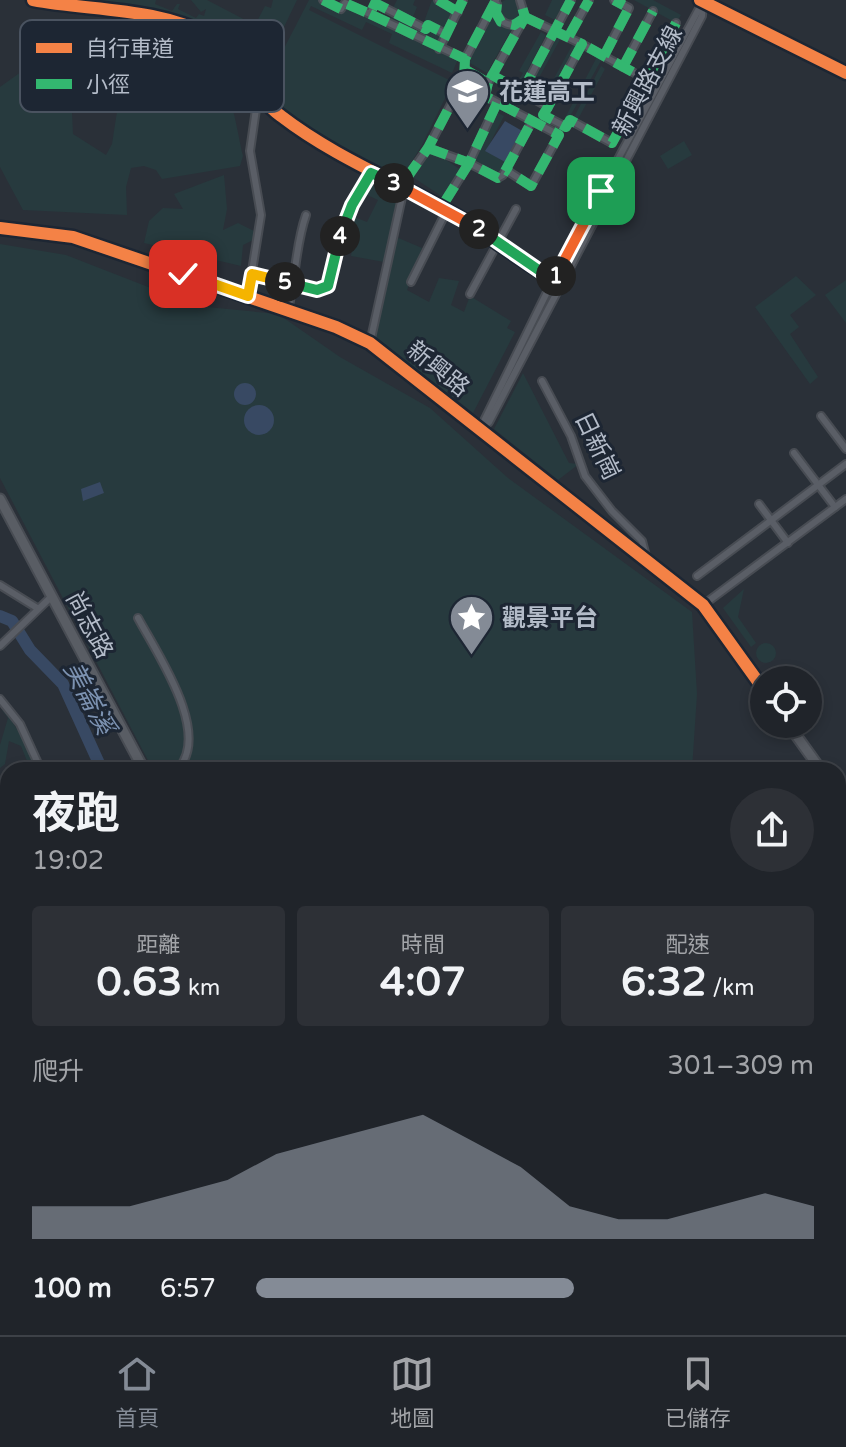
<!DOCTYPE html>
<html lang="zh-TW">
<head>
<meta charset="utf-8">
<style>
	body { margin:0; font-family:"Varela Round","Noto Sans TC",sans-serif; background:#2d3036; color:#f1f3f6; height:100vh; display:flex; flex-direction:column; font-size:30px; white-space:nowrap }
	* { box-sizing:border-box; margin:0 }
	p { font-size:26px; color:#a2a4a8 }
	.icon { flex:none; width:44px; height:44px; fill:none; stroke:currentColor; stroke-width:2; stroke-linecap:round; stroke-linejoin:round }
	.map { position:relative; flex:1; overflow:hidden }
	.side { position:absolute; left:0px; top:762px; width:846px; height:574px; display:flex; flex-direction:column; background:#20242a; border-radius:24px 24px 0 0; box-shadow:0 4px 12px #0003,0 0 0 2px #3d4147 }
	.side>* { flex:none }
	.tools { position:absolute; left:750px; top:666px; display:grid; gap:16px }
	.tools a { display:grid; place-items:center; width:72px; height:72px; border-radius:50%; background:#20242a; box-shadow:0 4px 12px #0003,0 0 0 2px #3d4147; font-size:40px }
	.pin { position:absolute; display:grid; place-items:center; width:68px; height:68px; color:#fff; margin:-34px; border-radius:16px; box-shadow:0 4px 12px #0006 }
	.km { position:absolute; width:40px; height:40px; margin:-20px; border-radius:50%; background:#222; color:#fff; font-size:22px; line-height:40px; text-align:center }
	.round { display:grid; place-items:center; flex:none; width:84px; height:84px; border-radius:42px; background:#2d3036 }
	.headline { display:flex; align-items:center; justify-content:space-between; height:136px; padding:0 32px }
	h1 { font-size:44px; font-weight:700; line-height:60px }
	.metrics { display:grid; grid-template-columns:repeat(3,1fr); gap:12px; height:136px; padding:8px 32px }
	.metrics div { display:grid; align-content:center; border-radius:8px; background:#2d3036; text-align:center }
	.metrics b { font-size:40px; font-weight:700 }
	.metrics small { font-size:22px; font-weight:400 }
	.metrics p { font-size:22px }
	.chart { height:224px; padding:16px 32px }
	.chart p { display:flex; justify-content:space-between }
	.chart svg { width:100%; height:144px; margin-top:8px; fill:#848b96; opacity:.7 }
	ul { padding:0 32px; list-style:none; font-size:26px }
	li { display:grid; grid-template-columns:128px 96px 1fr; align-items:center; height:60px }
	li i { height:20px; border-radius:10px; background:#848b96 }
	.menu { display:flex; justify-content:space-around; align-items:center; height:112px; border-top:2px solid #3d4147; background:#20242a; font-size:22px; color:#a2a4a8 }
	.menu a { display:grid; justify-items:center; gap:4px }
	.menu .on { color:#848b96 }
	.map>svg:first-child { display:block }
</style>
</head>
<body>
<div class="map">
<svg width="846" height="1335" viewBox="0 0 846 1335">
	<rect width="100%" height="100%" fill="#2a3038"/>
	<g fill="#273a3e">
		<circle cx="510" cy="11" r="12"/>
		<polygon points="95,0 156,0 155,4 172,11 177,4 180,4 178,9 196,18 199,14 204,16 206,9 201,12 191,0 207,0 255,25 265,6 271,8 273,0 297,0 272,52 236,35 233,40 193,19 110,8"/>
		<polygon points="309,0 319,0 342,11 346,4 458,59 452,73 389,43 392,34 366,22 362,30 311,6 309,10 453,82 422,145 402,177 404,179 289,121 260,95"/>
		<polygon points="397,0 415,0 413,5 417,7 413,17 393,8"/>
		<polygon points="432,0 456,12 445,32 424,22"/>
		<polygon points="552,0 571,0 559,22 545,15"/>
		<polygon points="634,0 653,0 681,15 676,23"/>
		<polygon points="393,13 426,30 428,26 444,34 437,47 389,22"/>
		<polygon points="494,15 514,25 487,73 468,62"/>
		<path d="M131,21L202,38C206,56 211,57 219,71C232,94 237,130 243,156L240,166L162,179L156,170L144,166L131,168L126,187L127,215L23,210L0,167V87L35,62L52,58L71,91L73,134L106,155L112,144Z"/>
		<polygon points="555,31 563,34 530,94 523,90"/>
		<polygon points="541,32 546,35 519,86 516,85 523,73 519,71"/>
		<polygon points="574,42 579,45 548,103 542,100"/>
		<polygon points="598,55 603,57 568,120 565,118"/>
		<polygon points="601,66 605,69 577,121 573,119"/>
		<polygon points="496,112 504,116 486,151 505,162 499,175 472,158"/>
		<polygon points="684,141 692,155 668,169 660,156"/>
		<polygon points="430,149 461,170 443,197 411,176"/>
		<polygon points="224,175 227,209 223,230 238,223 256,232 253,240 243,245 241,266 144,243 149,221 163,208 183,209 174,194"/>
		<polygon points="375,178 400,192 384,262 351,256 354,238 344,234 357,204 352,216 367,222 378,200 363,193 358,200"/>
		<polygon points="396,237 422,248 407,290 429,302 439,278 459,281 451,305 464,312 470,296 511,321 507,328 515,332 473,413 374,336"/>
		<polygon points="0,244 66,255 197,306 278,314 340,357 430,408 508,478 692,612 697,694 692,770 153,770 0,478"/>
		<polygon points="796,276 816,295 790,315 799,327 790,334 818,377 810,384 755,307"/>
		<polygon points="846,280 846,323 825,295"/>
		<polygon points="523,373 569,463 579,464 558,480 494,429"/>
		<polygon points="744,589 738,617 756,643 751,647 723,608"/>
		<circle cx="766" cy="653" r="10"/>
		<path d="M1,709C16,722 25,745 35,763L27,761L21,746L9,741L5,764L0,768V745L8,718Z"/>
		<polygon points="838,977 846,992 846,1335 536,1335 531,1328 763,1328 767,1335 780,1328 838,1328"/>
		<polygon points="87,1328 171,1328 182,1335 90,1335 85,1332"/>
	</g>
	<g fill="#384963">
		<polygon points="505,121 524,132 505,162 485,151"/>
		<circle cx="245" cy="394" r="11"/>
		<circle cx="259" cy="420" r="15"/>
		<polygon points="100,482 104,493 83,501 81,489"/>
	</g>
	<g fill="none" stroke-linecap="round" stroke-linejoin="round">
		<polyline stroke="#384963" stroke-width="2" points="0,988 8,988"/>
		<g stroke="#384963" stroke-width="12">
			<polyline points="0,616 12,621 30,650 63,684 102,770"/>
			<polyline points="258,1328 260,1335"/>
		</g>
		<defs>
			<g id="street">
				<path d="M33,0C91,11 157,7 210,36C245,54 250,94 281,116C333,156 393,180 450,212C489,234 523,264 562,284"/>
				<polyline points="323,0 341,9 345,3 370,14 375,3 426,29 428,25 446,34"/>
				<polyline points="438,0 458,12"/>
				<path d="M497,4L496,13C501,23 510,28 520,22"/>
				<polyline points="370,14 465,59"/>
				<polyline points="569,36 589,0"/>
				<polyline points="439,49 463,0"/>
				<polyline points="604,56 629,8 614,0"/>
				<polyline points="623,67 653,11"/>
				<polyline points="466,70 488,83 525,17 520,0"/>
				<polyline points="492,75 548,107 582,44 525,17"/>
				<polyline points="647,80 676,23"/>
				<polyline points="488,83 485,96 559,135 531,186 506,170"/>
				<polyline points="522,92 571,0"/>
				<polyline points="548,107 543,115 566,127 570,120 612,143 647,80 582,44"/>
				<polyline points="428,148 469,163 497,103"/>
				<polyline points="406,179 428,148 464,79 465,59 496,0"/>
				<polyline points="444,203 469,163 498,178 503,175 532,121"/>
				<polyline points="252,274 317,290 328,286 349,212 371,173"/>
				<polyline points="411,282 447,210"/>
				<polyline points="470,294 516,209"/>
				<polyline points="248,296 261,215 250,151 258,95"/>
				<path d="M288,310C296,278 295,246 306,215"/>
				<polyline points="370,343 404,188"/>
				<polyline points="542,381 571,436 585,476 612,511 642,541 647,560"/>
				<polyline points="821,416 846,449"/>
				<polyline points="480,429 553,280 702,3"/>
				<polyline points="479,431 489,422 702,16 703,2"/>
				<polyline points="794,453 835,507"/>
				<polyline points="759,504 788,543"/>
				<polyline points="697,576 846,464"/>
				<polyline points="0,585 37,608"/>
				<polyline points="703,605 846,499"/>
				<path d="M138,618C156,652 213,734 177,770"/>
				<polyline points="0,646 51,597"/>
				<polyline points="0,699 20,724 41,770"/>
				<polyline points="0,1013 8,1019"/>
				<polyline points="0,1030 8,1027"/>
				<polyline points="0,1109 8,1115"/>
				<polyline points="0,1182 8,1187"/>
				<polyline points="0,1227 8,1214"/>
				<polyline points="186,1328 188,1335"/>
				<polyline points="296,1328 298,1335"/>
			</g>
			<g id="secondary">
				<polyline points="0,228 73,237 336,327 370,343 703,605 764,690"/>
				<polyline points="0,499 144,770"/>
				<polyline points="788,724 821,770"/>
				<polyline points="838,793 846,805"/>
				<polyline points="498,1328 503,1335"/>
			</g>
			<polyline id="primary" points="700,0 846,73"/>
		</defs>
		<use href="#street" stroke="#484c53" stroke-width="10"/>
		<use href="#secondary" stroke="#484c53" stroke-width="13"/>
		<use href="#primary" stroke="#484c55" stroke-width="14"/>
		<use href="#street" stroke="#5a5e66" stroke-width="6"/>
		<use href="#secondary" stroke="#595d64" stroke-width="9"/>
		<use href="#primary" stroke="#5c6168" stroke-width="10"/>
		<g stroke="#33b770" stroke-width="10" stroke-dasharray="20 10" stroke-linecap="butt">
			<polyline points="323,0 341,9 345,3 370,14 375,3 426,29 428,25 446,34"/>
			<polyline points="438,0 458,12"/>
			<polyline points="497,4 496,13 501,22 514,25 523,19"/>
			<polyline points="370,14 465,59"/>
			<polyline points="569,36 589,0"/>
			<polyline points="444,39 463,0"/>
			<polyline points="604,56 629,8 614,0"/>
			<polyline points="623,67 653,11"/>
			<polyline points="466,70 488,83 525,17 520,0"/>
			<polyline points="492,75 548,107 582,44 525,17"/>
			<polyline points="647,80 676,23"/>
			<polyline points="488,83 485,96 559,135 531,186 506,170"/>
			<polyline points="522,92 571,0"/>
			<polyline points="548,107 543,115 566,127 570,120 612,143 647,80 582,44"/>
			<polyline points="428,148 469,163 497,103"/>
			<polyline points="406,179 428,148 464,79 465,59 496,0"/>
			<polyline points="444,203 469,163 498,178 503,175 532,121"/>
		</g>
		<defs>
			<g id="cycleway">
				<path d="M33,0C91,11 157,7 210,36C245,54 250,94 281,116C333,156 393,180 450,212C489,234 523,264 562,284"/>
				<polyline points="700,0 846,73"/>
				<polyline points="0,228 73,237 336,327 370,343 703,605 764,690"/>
			</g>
		</defs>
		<use href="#cycleway" stroke="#1d2633" stroke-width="17"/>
		<use href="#cycleway" stroke="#f48246" stroke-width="12"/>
	</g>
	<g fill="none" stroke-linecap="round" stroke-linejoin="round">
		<defs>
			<polyline id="split-1" points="556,276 601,191"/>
			<polyline id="split-2" points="479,229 553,280 556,276"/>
			<polyline id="split-3" points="394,183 479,229"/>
			<polyline id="split-4" points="340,236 352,205 371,173 394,183"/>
			<polyline id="split-5" points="285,282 317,290 328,286 340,236"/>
			<polyline id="split-6" points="211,283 248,296 252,274 285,282"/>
			<polyline id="split-7" points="183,274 211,283"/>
		</defs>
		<use href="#split-1" stroke="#fff" stroke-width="16"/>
		<use href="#split-2" stroke="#fff" stroke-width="16"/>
		<use href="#split-3" stroke="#fff" stroke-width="16"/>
		<use href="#split-4" stroke="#fff" stroke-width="16"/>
		<use href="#split-5" stroke="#fff" stroke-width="16"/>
		<use href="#split-6" stroke="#fff" stroke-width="16"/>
		<use href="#split-7" stroke="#fff" stroke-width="16"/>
		<use href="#split-1" stroke="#f0652b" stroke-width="10"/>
		<use href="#split-2" stroke="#22a559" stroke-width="10"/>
		<use href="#split-3" stroke="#f0652b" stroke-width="10"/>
		<use href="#split-4" stroke="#22a559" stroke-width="10"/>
		<use href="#split-5" stroke="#22a559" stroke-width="10"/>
		<use href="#split-6" stroke="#f5b400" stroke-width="10"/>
		<use href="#split-7" stroke="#f5b400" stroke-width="10"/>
	</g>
	<defs>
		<symbol id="school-pin" viewBox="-11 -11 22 30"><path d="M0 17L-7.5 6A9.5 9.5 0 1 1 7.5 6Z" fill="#848b96" stroke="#1d2633"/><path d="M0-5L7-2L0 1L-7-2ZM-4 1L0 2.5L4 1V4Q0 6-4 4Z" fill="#fff"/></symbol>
		<symbol id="sight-pin" viewBox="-11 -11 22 30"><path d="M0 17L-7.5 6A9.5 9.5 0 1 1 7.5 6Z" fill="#848b96" stroke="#1d2633"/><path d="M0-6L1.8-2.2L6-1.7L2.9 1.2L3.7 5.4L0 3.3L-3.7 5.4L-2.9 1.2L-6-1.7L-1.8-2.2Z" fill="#fff"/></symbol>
	</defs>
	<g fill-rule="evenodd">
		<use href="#school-pin" x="442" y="66" width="51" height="69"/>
		<use href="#sight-pin" x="446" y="592" width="51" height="69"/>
	</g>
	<g text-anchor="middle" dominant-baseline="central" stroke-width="6" stroke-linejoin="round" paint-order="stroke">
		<g font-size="24" fill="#b4bcc9" stroke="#1d2633">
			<text transform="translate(648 81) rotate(-62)">新興路支線</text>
			<text transform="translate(438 369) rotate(39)">新興路</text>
			<text transform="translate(597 446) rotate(64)">日新崗</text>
			<text transform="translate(89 625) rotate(62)">尚志路</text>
		</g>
		<g font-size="24" font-weight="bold" fill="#b4bcc9" stroke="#1d2633" text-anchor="start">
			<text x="499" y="92">花蓮高工</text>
			<text x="502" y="618">觀景平台</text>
		</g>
		<g font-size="26" font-style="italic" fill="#7c92b1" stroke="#1d2633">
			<text transform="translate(89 698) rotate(62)">美崙溪</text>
		</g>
	</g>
	<rect x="20" y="20" width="264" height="92" rx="12" fill="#1d2633" stroke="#4a5360" stroke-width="2"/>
	<rect x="36" y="43" width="36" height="10" fill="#f48246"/>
	<rect x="36" y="79" width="36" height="10" fill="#33b770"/>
	<g font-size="22" fill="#b4bcc9">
		<text x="86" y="56">自行車道</text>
		<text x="86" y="92">小徑</text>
	</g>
</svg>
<div class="tools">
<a><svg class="icon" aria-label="locate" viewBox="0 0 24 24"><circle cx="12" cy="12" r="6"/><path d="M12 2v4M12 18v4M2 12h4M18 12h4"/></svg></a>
</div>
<div class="pin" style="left:601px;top:191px;background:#1e9e55"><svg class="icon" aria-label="arrive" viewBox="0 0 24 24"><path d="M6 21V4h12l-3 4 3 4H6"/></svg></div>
<div class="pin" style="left:183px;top:274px;background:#d93025"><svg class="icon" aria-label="check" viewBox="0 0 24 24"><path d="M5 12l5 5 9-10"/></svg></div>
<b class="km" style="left:556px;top:276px">1</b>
<b class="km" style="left:479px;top:229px">2</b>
<b class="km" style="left:394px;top:183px">3</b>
<b class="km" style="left:340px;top:236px">4</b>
<b class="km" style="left:285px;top:282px">5</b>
<section class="side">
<div class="headline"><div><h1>夜跑</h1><p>19:02</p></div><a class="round"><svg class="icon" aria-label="share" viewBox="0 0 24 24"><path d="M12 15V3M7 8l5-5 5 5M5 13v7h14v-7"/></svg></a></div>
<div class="metrics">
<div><p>距離</p><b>0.63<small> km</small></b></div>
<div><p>時間</p><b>4:07</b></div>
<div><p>配速</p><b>6:32<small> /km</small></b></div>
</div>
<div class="chart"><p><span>爬升</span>301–309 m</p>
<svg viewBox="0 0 160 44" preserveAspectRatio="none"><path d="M0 44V34L10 34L20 34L30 30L40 26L50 18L60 14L70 10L80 6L90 14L100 22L110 34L120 38L130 38L140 34L150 30L160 34V44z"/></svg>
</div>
<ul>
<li><b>100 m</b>6:57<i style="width:57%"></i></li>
</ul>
</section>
</div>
<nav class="menu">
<a class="on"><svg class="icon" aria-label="home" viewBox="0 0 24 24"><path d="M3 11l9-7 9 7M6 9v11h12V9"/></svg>首頁</a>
<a><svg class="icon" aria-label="map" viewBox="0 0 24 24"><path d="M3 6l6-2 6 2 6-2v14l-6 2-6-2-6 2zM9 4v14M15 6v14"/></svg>地圖</a>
<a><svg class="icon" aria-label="saved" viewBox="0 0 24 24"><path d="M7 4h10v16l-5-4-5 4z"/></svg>已儲存</a>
</nav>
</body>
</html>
